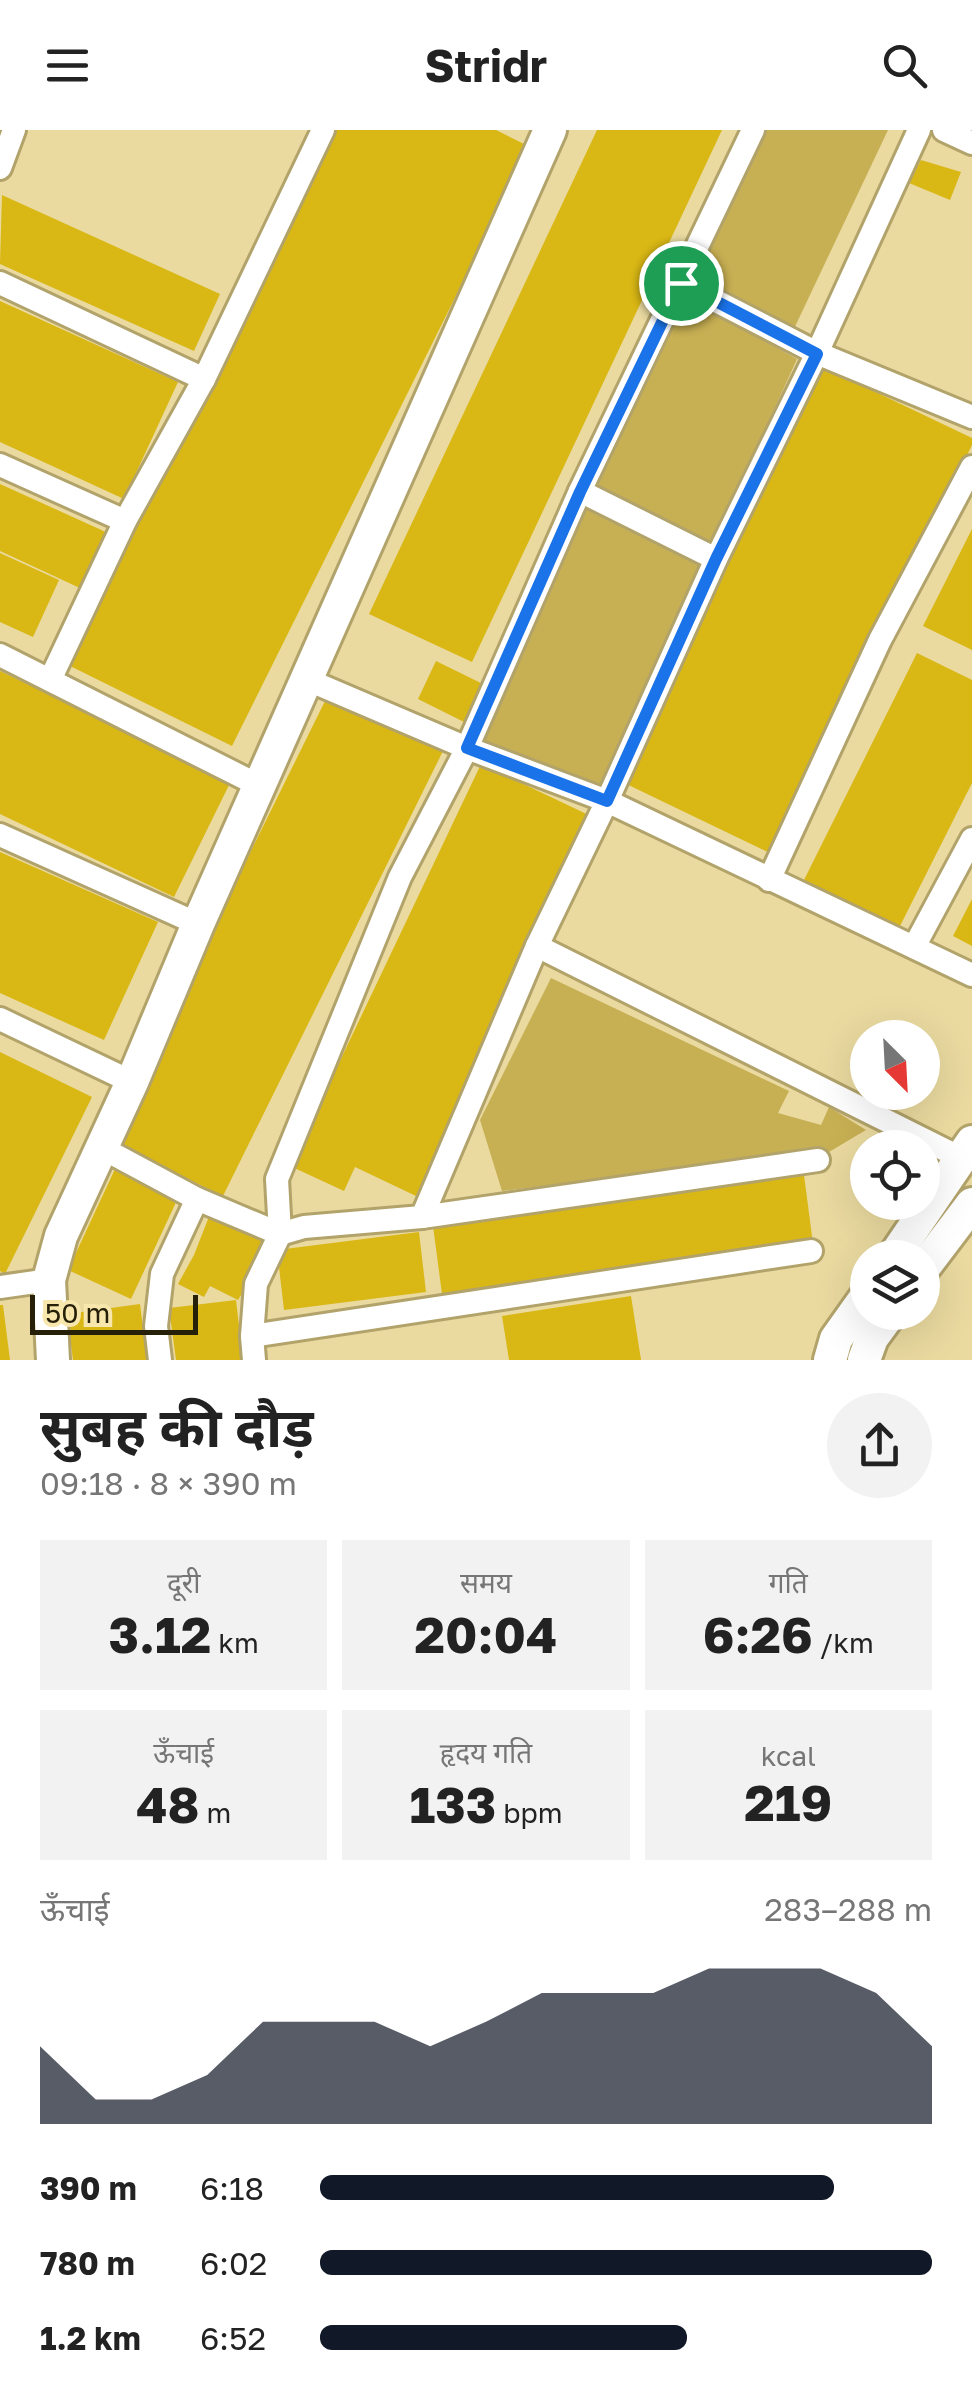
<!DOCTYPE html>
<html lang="hi">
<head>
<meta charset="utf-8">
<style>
	body { margin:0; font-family:"Golos Text","Noto Sans Devanagari",sans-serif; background:#f2f2f2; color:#222; height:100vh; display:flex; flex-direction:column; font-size:38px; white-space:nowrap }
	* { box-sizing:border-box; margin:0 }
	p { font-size:32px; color:#767676 }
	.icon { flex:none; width:55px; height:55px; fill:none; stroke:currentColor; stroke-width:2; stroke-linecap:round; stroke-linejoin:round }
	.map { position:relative; height:1230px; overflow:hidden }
	.drawer { display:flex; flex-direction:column; background:#fff; flex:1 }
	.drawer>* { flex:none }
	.needle { width:65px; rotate:156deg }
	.tools { position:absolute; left:850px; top:890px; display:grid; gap:20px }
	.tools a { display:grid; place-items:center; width:90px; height:90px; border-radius:50%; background:#fff; box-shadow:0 10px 40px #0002; font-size:50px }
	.scale { position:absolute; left:30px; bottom:25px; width:168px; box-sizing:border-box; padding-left:10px; border:5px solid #262009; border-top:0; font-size:28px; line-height:35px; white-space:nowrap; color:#262009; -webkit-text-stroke:8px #f7e7ad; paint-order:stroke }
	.pin { position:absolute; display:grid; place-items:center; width:85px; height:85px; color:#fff; margin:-42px; border:5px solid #fff; border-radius:50%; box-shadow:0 2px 10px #0007 }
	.round { display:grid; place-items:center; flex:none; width:105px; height:105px; border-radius:52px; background:#f2f2f2 }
	.summary { display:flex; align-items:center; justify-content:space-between; height:170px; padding:0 40px }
	h1 { font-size:55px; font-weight:700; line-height:75px }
	.stats { display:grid; grid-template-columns:repeat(3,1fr); gap:15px; height:170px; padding:10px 40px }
	.stats div { display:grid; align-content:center; border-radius:0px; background:#f2f2f2; text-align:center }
	.stats b { font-size:50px; font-weight:700 }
	.stats small { font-size:28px; font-weight:400 }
	.stats p { font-size:28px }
	.chart { height:280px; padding:20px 40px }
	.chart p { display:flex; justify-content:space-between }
	.chart svg { width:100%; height:180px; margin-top:10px; fill:#111827; opacity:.7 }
	ul { padding:0 40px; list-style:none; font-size:32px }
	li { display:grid; grid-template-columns:160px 120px 1fr; align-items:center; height:75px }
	li i { height:25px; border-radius:12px; background:#111827 }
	header { display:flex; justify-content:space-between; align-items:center; height:130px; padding:0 40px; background:#fff; font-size:45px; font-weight:700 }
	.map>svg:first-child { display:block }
</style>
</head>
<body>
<header><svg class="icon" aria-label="menu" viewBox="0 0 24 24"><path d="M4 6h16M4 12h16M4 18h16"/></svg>Stridr<svg class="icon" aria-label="search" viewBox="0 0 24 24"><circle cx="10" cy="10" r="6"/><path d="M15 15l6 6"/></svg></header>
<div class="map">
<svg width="972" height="1230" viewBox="0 0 972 1230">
	<rect width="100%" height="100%" fill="#eadaa0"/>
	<g fill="#c7af53">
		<polygon points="765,0 888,0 792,203 692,150"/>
		<polygon points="682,165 797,229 711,418 592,357"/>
		<polygon points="584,372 708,431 605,666 474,616"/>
		<polygon points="551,848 789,961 778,983 821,995 829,977 866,1000 829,1022 502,1061 480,990"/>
	</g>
	<g fill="#d9b715">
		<polygon points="335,0 496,0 530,17 232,616 68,535"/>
		<polygon points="597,0 722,0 472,532 369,484"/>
		<polygon points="921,30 961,42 950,70 909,53"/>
		<polygon points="2,65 220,164 194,221 0,134"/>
		<polygon points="0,171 178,252 124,369 0,312"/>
		<polygon points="819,235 972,308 972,315 774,725 618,650"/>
		<polygon points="0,354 108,403 82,459 0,421"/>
		<polygon points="972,399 972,520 923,496"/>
		<polygon points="0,423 59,450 33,507 0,492"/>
		<polygon points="917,523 972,550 972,653 899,798 804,750"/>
		<polygon points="436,531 491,558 472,596 418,569"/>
		<polygon points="0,541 231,651 174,767 0,684"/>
		<polygon points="328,565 443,621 223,1066 108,1010"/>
		<polygon points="481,634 595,688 416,1066 355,1037 344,1061 290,1036"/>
		<polygon points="0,722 158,792 104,910 0,863"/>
		<polygon points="972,769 972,816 953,806"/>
		<polygon points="0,922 92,967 5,1144 0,1141"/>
		<polygon points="115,1039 178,1068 131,1169 68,1140"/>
		<polygon points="804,1045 813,1114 442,1164 433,1096"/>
		<polygon points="210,1084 264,1112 249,1152 238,1170 210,1156 204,1167 178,1154 194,1125"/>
		<polygon points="419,1102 426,1162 284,1180 277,1120"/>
		<polygon points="631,1166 641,1230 509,1230 502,1186"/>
		<polygon points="236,1170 243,1230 176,1230 169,1178"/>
		<polygon points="140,1174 147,1230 73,1230 67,1184"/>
		<polygon points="0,1175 3,1175 10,1230 0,1230"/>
	</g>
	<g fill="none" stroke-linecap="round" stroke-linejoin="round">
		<defs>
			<g id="street">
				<polyline points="944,0 972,13"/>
				<polyline points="0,38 14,0"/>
				<polyline points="0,153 204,249"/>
				<polyline points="681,153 817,223 972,287"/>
				<polyline points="0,335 125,391"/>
				<polyline points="580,361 716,429"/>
				<polyline points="0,525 260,656"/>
				<polyline points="50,550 125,391 204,249 323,0"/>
				<polyline points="308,550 467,618 607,671 972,845"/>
				<polyline points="0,705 198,794"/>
				<polyline points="769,750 880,510 972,337"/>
				<polyline points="537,816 961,1028"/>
				<polyline points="914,817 972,709"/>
				<polyline points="0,889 132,952"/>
				<polyline points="102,1018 197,1069 280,1104 304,1097 422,1087 818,1030"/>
				<polyline points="422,1087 537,816 607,671 716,429 817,223 919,0"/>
				<polyline points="0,1157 49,1150"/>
				<polyline points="252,1206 811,1121"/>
				<polyline points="160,1230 156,1196 162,1144 197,1069"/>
				<polyline points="254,1230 252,1206 256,1154 280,1104 277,1049 400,747 467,618 580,361 753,0"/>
			</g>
			<g id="secondary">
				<polyline points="893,1128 972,1012"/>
				<polyline points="922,1140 972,1074"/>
				<polyline points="53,1230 49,1150 61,1106 132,952 198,794 550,0"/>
				<polyline points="830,1230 836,1209 868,1164"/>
				<polyline points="864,1230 872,1208 891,1182"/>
			</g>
		</defs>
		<use href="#street" stroke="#b2a36b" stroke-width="28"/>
		<use href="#secondary" stroke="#b2a36b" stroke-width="38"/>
		<use href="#street" stroke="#fff" stroke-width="22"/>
		<use href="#secondary" stroke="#fff" stroke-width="32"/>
	</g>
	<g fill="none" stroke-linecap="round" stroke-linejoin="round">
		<defs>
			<polygon id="route" points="681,153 817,224 716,429 607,671 467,618 580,362"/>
		</defs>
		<use href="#route" stroke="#fff" stroke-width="20"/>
		<use href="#route" stroke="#1a73e8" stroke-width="12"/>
	</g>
</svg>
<div class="tools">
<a><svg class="needle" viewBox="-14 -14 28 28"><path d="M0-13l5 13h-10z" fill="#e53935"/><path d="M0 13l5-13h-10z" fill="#767676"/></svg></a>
<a><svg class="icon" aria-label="locate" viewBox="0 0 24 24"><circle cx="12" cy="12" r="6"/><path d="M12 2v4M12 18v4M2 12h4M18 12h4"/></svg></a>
<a><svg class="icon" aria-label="layers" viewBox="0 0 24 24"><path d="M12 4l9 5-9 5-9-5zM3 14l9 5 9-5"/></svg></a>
</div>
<div class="scale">50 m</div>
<div class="pin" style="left:681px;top:153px;background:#1e9e55"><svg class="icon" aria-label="arrive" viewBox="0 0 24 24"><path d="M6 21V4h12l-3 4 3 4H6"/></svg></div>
</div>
<section class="drawer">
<div class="summary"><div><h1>सुबह की दौड़</h1><p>09:18 · 8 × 390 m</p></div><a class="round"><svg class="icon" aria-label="share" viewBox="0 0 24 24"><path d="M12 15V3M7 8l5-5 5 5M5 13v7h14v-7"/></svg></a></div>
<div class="stats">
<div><p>दूरी</p><b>3.12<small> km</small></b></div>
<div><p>समय</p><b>20:04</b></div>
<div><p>गति</p><b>6:26<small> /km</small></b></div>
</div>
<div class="stats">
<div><p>ऊँचाई</p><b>48<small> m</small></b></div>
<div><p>हृदय गति</p><b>133<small> bpm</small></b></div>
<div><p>kcal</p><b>219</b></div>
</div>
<div class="chart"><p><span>ऊँचाई</span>283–288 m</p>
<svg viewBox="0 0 160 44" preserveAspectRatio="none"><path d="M0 44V25L10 38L20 38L30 32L40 19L50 19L60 19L70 25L80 19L90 12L100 12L110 12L120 6L130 6L140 6L150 12L160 25V44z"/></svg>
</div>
<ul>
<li><b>390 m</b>6:18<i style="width:84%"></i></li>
<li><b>780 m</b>6:02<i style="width:100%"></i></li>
<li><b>1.2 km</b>6:52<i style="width:60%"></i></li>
</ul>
</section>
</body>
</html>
